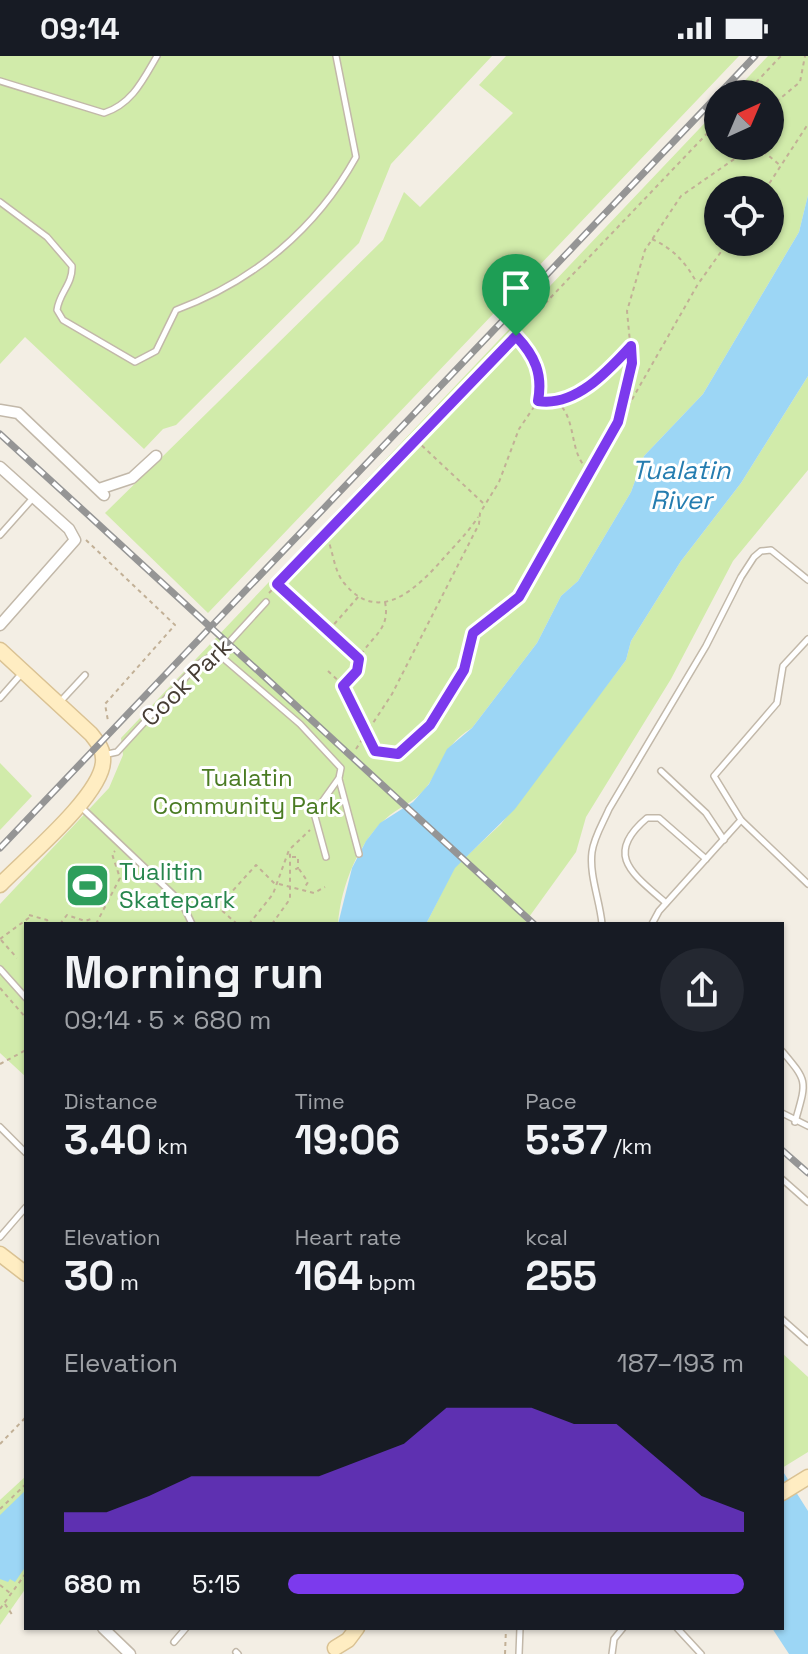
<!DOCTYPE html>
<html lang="en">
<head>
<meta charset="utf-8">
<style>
	body { margin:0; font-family:"Space Grotesk",sans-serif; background:#242831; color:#f1f3f6; height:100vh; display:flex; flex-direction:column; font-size:30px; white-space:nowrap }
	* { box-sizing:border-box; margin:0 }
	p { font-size:26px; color:#9ea1a6 }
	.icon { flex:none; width:44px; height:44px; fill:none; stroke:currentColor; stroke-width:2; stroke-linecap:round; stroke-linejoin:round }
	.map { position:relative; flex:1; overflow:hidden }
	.side { position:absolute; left:24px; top:866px; width:760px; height:708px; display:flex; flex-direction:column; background:#171b24; border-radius:0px; box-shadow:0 2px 6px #0004 }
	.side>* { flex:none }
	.needle { width:52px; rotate:44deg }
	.buttons { position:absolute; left:704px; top:24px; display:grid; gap:16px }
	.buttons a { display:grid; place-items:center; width:80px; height:80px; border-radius:50%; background:#171b24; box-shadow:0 2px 6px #0004; font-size:40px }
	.pin { position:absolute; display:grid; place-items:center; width:68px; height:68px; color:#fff; margin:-82px -34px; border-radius:50% 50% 50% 0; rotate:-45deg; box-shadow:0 0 8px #0007 }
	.pin .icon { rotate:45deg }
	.round { display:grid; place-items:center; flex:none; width:84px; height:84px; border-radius:42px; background:#242831 }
	.overview { display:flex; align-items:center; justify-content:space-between; height:136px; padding:0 40px }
	h1 { font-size:44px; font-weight:800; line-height:60px }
	.figures { display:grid; grid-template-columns:repeat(3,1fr); gap:12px; height:136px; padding:8px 40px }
	.figures div { display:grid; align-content:center }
	.figures b { font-size:40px; font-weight:800 }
	.figures small { font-size:22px; font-weight:400 }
	.figures p { font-size:22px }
	.chart { height:224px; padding:16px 40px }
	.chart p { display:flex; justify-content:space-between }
	.chart svg { width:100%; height:144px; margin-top:8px; fill:#7c3aed; opacity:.7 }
	ul { padding:0 40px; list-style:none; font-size:26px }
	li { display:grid; grid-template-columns:128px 96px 1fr; align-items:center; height:60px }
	li i { height:20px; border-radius:10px; background:#7c3aed }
	.status { display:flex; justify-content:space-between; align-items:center; height:56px; padding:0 40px; background:#171b24; direction:ltr }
	.status svg { height:22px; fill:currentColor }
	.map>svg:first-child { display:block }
</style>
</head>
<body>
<div class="status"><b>09:14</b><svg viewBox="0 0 49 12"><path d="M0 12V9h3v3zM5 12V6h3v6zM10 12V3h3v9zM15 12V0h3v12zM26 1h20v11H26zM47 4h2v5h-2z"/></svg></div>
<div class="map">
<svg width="808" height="1598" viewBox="0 0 808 1598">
	<rect width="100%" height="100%" fill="#f3eee4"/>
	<g fill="#d1ebaa" fill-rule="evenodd">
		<polygon points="0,0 492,0 391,108 359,187 176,369 163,373 144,393 25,281 0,308"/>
		<polygon points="506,0 739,0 208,557 105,457 383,184 404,136 420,151 513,57 479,29"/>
		<path d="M768,0H808V139L799,176L703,338L644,400L631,436L578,525L561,540L537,587L472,672C445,688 444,706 428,729C418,744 403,749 390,759C359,784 341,829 338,868H26V1021L0,997V848L109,732L123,699L121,682L718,53V90H770V38H732ZM718,134H770V186H718Z"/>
		<polygon points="808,320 808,414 733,505 671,623 586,761 576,796 524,868 426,868 454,812 501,768 626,604 631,585 681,505 741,427"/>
		<polygon points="0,707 32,740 0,774"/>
		<polygon points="782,1297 808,1321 808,1396 782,1412"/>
		<polygon points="26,1420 26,1532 0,1569 0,1444"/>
	</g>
	<g fill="#9cd6f5">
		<polygon points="808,139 808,320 741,427 681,505 631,585 626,604 515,753 455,812 426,868 338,868 352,812 366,785 380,767 413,746 429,728 447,693 472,672 537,587 561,540 578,525 631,436 644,400 703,338 799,176"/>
		<polygon points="782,1414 808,1455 808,1598 789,1598 772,1572 782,1572"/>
		<polygon points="26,1434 26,1510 15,1526 10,1523 8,1526 0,1523 0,1459"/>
	</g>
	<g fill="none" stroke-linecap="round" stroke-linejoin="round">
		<defs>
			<g id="lane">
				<path d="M0,25L104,57C132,48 143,24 157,0"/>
				<path d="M0,146L47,181L72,210C73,228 59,237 57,254L63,264L135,306L156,295L176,254C254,225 316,173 356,101L336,0"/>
				<polyline points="0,479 33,442"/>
				<polyline points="808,583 783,610 777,647 714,720 741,764 808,828"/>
				<polyline points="216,596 300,668 341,712 339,722 314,757 326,801"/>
				<polyline points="0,642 23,616"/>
				<polyline points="59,647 85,619"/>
				<polyline points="103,699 117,696 197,609 223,593 266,546"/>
				<polyline points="661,715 706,757 724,784"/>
				<polyline points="339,723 359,798"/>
				<polyline points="81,751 182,847 192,868"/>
				<path d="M666,847C633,818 603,799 647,762H659L706,803"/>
				<path d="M602,868C600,845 589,819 592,796C594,781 603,767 609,753L706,590L741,521L754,501L761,495L771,494L808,524"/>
				<polyline points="652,868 659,855 741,764"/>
				<polyline points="0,913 26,942"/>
				<path d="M782,995C808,1026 807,1024 795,1066"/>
				<polyline points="782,1057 808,1070"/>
				<polyline points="0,1071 26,1097"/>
				<polyline points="782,1123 808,1146"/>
				<polyline points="0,1181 26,1151"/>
				<polyline points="782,1263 808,1286"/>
				<polyline points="677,1572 701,1598"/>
				<polyline points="174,1586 186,1572"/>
				<polyline points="236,1596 238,1598"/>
				<polyline points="519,1598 520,1572"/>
				<polyline points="612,1598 614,1583 623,1572"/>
			</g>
			<g id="street">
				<polyline points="0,354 18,357 104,439"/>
				<polyline points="0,411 69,473 75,484 0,569"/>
				<polyline points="99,433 132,422 156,400"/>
				<polyline points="103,1572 130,1598"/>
			</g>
			<g id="secondary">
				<path d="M0,594L91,678C98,687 104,694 103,706C101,740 25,803 0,829"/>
				<polyline points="0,1198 26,1218"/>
				<polyline points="782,1437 808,1421"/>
				<polyline points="335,1592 348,1584 357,1572"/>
			</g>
		</defs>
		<use href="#lane" stroke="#c2b8a9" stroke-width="8"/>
		<use href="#street" stroke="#c2b8a9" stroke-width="13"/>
		<use href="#secondary" stroke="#dac293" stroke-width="17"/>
		<g stroke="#c2b096" stroke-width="2" stroke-dasharray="4 4" stroke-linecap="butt">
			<polyline points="745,38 781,0"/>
			<polyline points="770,51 800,26 805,0"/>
			<polyline points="757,90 781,110"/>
			<polyline points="765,134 808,68"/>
			<path d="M652,183C675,194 685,206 697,227"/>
			<path d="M539,345L562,351C577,371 569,398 590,416"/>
			<polyline points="555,347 600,320 629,291"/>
			<polyline points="619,360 632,307 627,255 645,194 681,140 753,90"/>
			<polyline points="416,384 484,448"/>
			<path d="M327,481C333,495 334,515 344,527C379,570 417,532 442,504C454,490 468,477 478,461"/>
			<polyline points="86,484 175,569 105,648 108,665"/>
			<polyline points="278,529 359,603"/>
			<polyline points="269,537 718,66"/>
			<path d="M385,546C390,572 375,578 362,597C354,609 358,614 343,630L372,692L398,698L430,669L464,614L473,577L519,541L698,228L728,186"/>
			<polyline points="329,574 359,540"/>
			<polyline points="328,615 343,629"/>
			<polyline points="356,693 392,638 479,468 480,457 499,426 519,373 538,345 540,321 536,306 517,281"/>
			<polyline points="292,801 298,801 298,812 292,815"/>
			<polyline points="299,813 308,826 305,831"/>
			<polyline points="279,828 314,837 325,831"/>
			<polyline points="29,859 47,864 49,868"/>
			<polyline points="60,868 67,859 85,865 94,862"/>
			<polyline points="96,868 120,822 112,798 115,795"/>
			<polyline points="237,868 218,851 256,809 276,829"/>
			<polyline points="249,868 273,838 289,794 310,774"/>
			<polyline points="272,868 290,843 290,795"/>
			<polyline points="0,883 30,861"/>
			<polyline points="1,884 17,902"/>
			<polyline points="0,932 26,962"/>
			<polyline points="0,1008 26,994"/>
			<polyline points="0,1388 26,1361"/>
			<polyline points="0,1453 26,1428"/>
			<polyline points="0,1529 10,1537"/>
			<polyline points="5,1548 13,1560"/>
			<polyline points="0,1553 26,1517"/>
			<polyline points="505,1598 506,1572"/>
		</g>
		<use href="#lane" stroke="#fff" stroke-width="5"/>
		<use href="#street" stroke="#fff" stroke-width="10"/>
		<use href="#secondary" stroke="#ffedc2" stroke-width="14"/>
		<defs>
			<g id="rail">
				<polyline points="719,38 755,0"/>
				<polyline points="0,378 534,868"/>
				<polyline points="0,792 718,39"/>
				<polyline points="782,1094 808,1117"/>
			</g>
		</defs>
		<use href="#rail" stroke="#959595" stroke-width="7"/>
		<use href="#rail" stroke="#fff" stroke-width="4" stroke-dasharray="12" stroke-linecap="butt"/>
	</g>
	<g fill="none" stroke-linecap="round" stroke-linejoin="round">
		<defs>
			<path id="route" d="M516,280C535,300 543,318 538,345C575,351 607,316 631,290L632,307L618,366L519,541L473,577L464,614L430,669L398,698L375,695L343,630L357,615L359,603L277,528Z"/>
		</defs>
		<use href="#route" stroke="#fff" stroke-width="16"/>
		<use href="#route" stroke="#7c3aed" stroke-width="10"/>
	</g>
	<defs>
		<symbol id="stadium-square" viewBox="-11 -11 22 22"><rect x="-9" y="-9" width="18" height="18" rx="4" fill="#2e9e5b" stroke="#fff"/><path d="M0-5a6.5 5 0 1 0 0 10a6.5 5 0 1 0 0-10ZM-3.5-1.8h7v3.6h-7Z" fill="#fff"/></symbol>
	</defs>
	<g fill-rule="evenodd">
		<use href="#stadium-square" x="62" y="804" width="51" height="51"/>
	</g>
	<g text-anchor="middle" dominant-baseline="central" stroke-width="6" stroke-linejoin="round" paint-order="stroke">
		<g font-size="24" fill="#463d34" stroke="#fff">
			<text transform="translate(186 626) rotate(-44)">Cook Park</text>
		</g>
		<g font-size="24" fill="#4a7b23" stroke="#fff">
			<text x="247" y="721">Tualatin<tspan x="247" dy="28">Community Park</tspan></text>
		</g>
		<g font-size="24" fill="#27864d" stroke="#fff" text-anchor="start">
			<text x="119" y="815">Tualitin<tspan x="119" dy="28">Skatepark</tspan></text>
		</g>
		<g font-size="26" font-style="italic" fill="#257db0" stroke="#fff">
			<text x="681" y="414">Tualatin<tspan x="681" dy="30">River</tspan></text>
		</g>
	</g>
</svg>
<div class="buttons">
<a><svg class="needle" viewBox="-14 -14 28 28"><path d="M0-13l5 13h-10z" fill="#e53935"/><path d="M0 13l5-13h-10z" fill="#9ea1a6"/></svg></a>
<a><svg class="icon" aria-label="locate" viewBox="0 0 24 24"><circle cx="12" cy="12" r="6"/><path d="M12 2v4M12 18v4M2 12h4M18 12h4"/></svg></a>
</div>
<div class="pin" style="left:516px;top:280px;background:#1e9e55"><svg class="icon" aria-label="arrive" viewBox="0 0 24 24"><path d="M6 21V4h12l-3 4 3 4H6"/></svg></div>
<section class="side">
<div class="overview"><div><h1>Morning run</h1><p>09:14 · 5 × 680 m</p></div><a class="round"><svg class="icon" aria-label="share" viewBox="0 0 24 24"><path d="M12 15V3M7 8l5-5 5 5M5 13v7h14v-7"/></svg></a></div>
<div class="figures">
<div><p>Distance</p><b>3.40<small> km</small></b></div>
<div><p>Time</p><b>19:06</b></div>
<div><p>Pace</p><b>5:37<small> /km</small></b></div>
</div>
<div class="figures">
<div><p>Elevation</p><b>30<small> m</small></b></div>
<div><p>Heart rate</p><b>164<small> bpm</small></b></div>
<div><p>kcal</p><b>255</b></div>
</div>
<div class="chart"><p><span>Elevation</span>187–193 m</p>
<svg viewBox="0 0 160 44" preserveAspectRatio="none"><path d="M0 44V38L10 38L20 33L30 27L40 27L50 27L60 27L70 22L80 17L90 6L100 6L110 6L120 11L130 11L140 22L150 33L160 38V44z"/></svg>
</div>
<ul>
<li><b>680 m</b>5:15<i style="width:100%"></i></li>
</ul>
</section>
</div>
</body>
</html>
